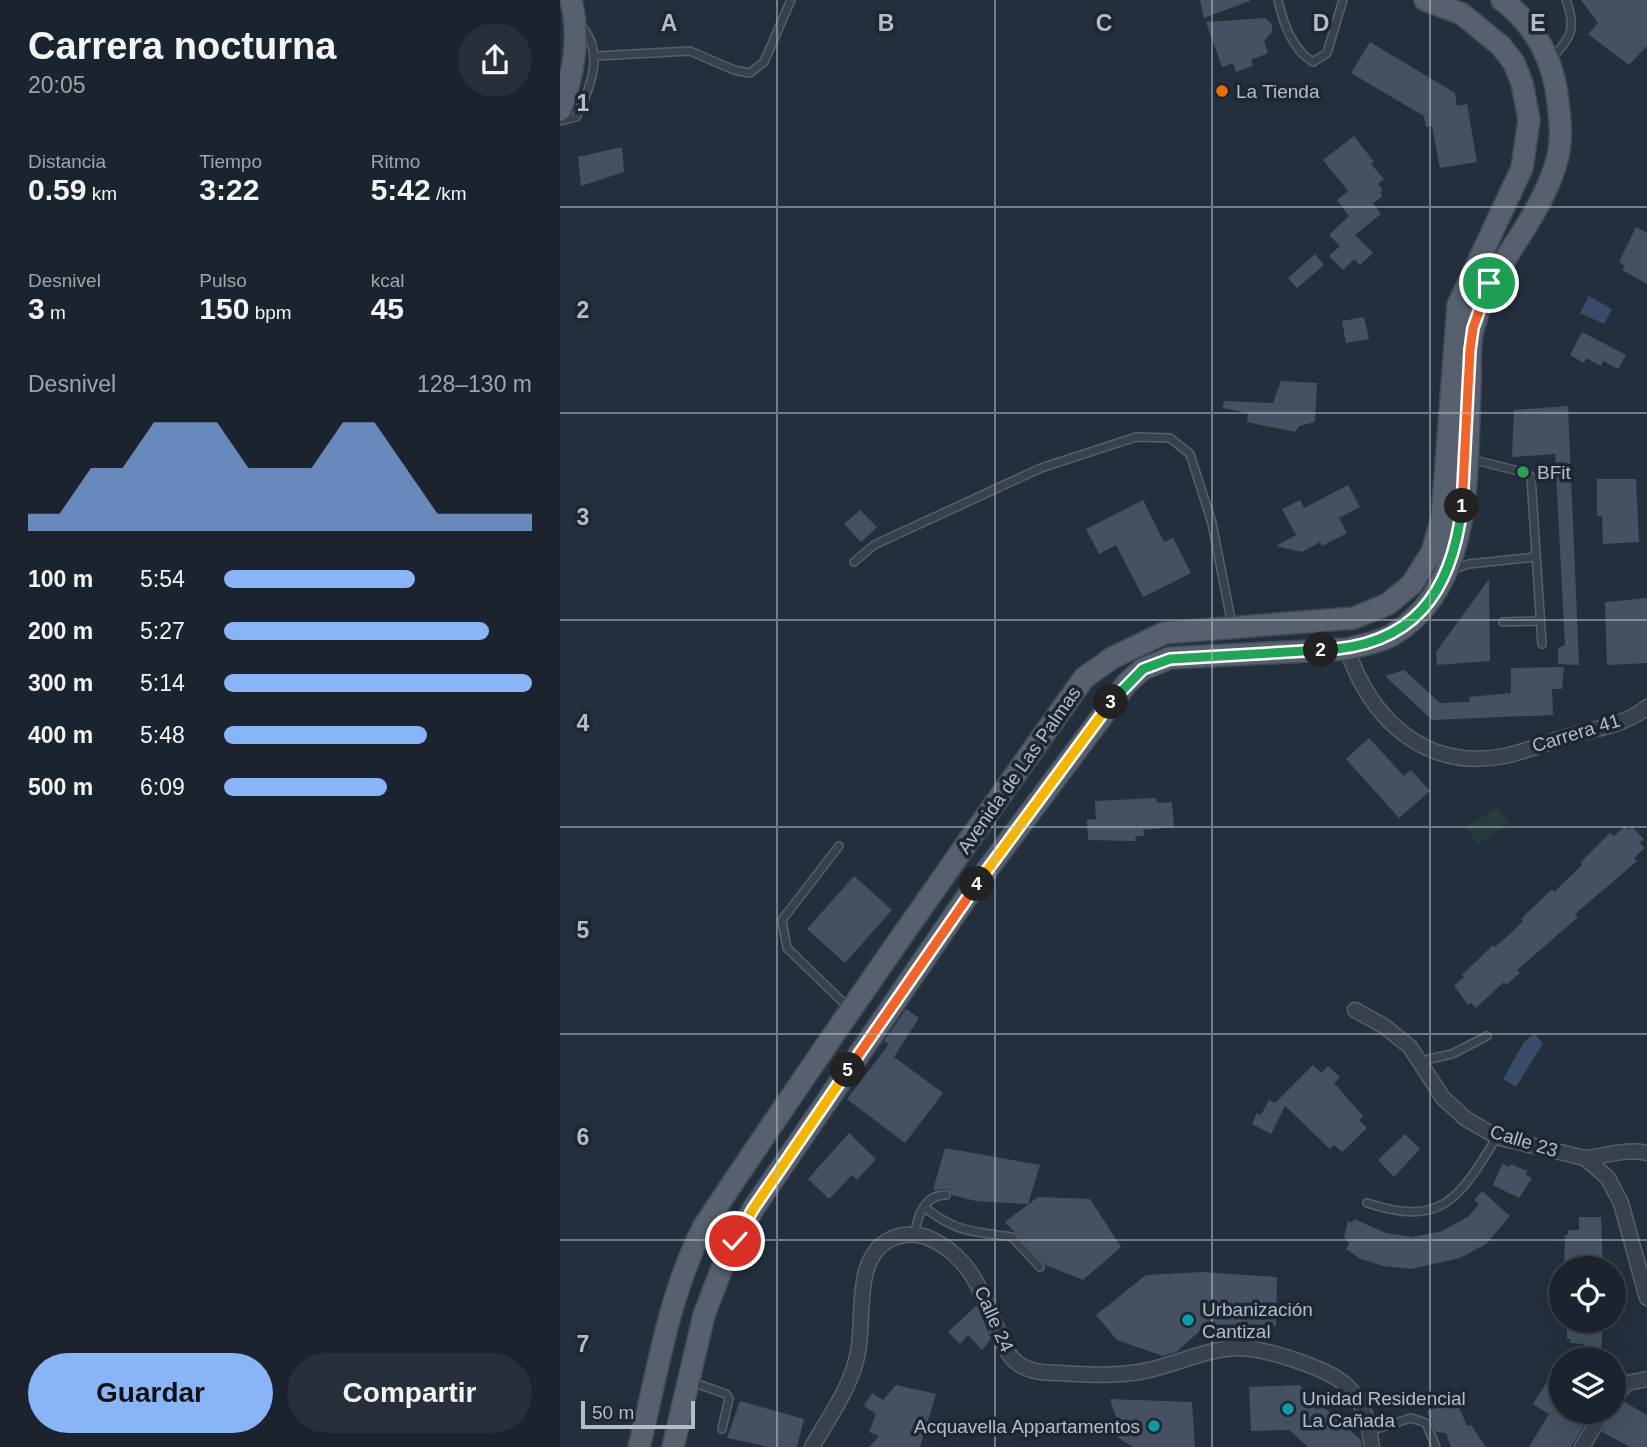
<!DOCTYPE html>
<html lang="es">
<head>
<meta charset="utf-8">
<style>
	body { margin:0; font-family:Arial,sans-serif; background:#282f3a; color:#f1f3f6; height:100vh; display:flex; flex-direction:column; font-size:26px; white-space:nowrap }
	* { box-sizing:border-box; margin:0 }
	p { font-size:23px; color:#a0a4aa }
	.icon { flex:none; width:38px; height:38px; fill:none; stroke:currentColor; stroke-width:2; stroke-linecap:round; stroke-linejoin:round }
	.map { position:relative; flex:1; overflow:hidden }
	.drawer { display:flex; flex-direction:column; background:#1b232e; width:560px }
	.drawer>* { flex:none }
	.fabs { position:absolute; left:989px; top:1256px; display:grid; gap:14px }
	.fabs a { display:grid; place-items:center; width:77px; height:77px; border-radius:50%; background:#1b232e; box-shadow:0 7px 28px #0002,0 0 0 2px #39404a; font-size:35px }
	.scale { position:absolute; left:21px; bottom:18px; width:114px; box-sizing:border-box; padding-left:7px; border:4px solid #b4bcc9; border-top:0; font-size:19px; line-height:24px; white-space:nowrap; color:#b4bcc9; -webkit-text-stroke:5px #1d2633; paint-order:stroke }
	.pin { position:absolute; display:grid; place-items:center; width:60px; height:60px; color:#fff; margin:-30px; border:4px solid #fff; border-radius:50%; box-shadow:0 2px 7px #0007 }
	.km { position:absolute; width:35px; height:35px; margin:-18px; border-radius:50%; background:#222; color:#fff; font-size:19px; line-height:35px; text-align:center }
	.round { display:grid; place-items:center; flex:none; width:74px; height:74px; border-radius:37px; background:#282f3a }
	.summary { display:flex; align-items:center; justify-content:space-between; height:119px; padding:0 28px }
	h1 { font-size:38px; font-weight:800; line-height:52px }
	.figures { display:grid; grid-template-columns:repeat(3,1fr); gap:10px; height:119px; padding:7px 28px }
	.figures div { display:grid; align-content:center }
	.figures b { font-size:30px; font-weight:800 }
	.figures small { font-size:19px; font-weight:400 }
	.figures p { font-size:19px }
	.chart { height:196px; padding:14px 28px }
	.chart p { display:flex; justify-content:space-between }
	.chart svg { width:100%; height:126px; margin-top:7px; fill:#8ab4f8; opacity:.7 }
	.cta { display:flex; gap:14px; margin-top:auto; padding:14px 28px }
	.cta a { flex:1; height:80px; border-radius:42px; background:#8ab4f8; color:#111; font-size:28px; font-weight:800; line-height:80px; text-align:center }
	.cta a+a { background:#282f3a; color:#f1f3f6 }
	ul { padding:0 28px; list-style:none; font-size:23px }
	li { display:grid; grid-template-columns:112px 84px 1fr; align-items:center; height:52px }
	li i { height:18px; border-radius:9px; background:#8ab4f8 }
	main { display:flex; flex:1; min-height:0 }
	.map>svg:first-child { display:block }
</style>
</head>
<body>
<main>
<section class="drawer">
<div class="summary"><div><h1>Carrera nocturna</h1><p>20:05</p></div><a class="round"><svg class="icon" aria-label="share" viewBox="0 0 24 24"><path d="M12 15V3M7 8l5-5 5 5M5 13v7h14v-7"/></svg></a></div>
<div class="figures">
<div><p>Distancia</p><b>0.59<small> km</small></b></div>
<div><p>Tiempo</p><b>3:22</b></div>
<div><p>Ritmo</p><b>5:42<small> /km</small></b></div>
</div>
<div class="figures">
<div><p>Desnivel</p><b>3<small> m</small></b></div>
<div><p>Pulso</p><b>150<small> bpm</small></b></div>
<div><p>kcal</p><b>45</b></div>
</div>
<div class="chart"><p><span>Desnivel</span>128–130 m</p>
<svg viewBox="0 0 160 44" preserveAspectRatio="none"><path d="M0 44V38L10 38L20 22L30 22L40 6L50 6L60 6L70 22L80 22L90 22L100 6L110 6L120 22L130 38L140 38L150 38L160 38V44z"/></svg>
</div>
<ul>
<li><b>100 m</b>5:54<i style="width:62%"></i></li>
<li><b>200 m</b>5:27<i style="width:86%"></i></li>
<li><b>300 m</b>5:14<i style="width:100%"></i></li>
<li><b>400 m</b>5:48<i style="width:66%"></i></li>
<li><b>500 m</b>6:09<i style="width:53%"></i></li>
</ul>
<div class="cta"><a>Guardar</a><a>Compartir</a></div>
</section>
<div class="map">
<svg width="1087" height="1447" viewBox="0 0 1087 1447">
	<rect width="100%" height="100%" fill="#242f3e"/>
	<polygon fill="#263c3f" points="938,807 949,824 917,844 906,827"/>
	<g fill="#394c67">
		<polygon points="1029,296 1052,309 1044,324 1020,313"/>
		<polygon points="974,1034 983,1043 956,1087 943,1079 964,1042"/>
	</g>
	<g fill="#455162">
		<polygon points="640,0 690,0 690,1 644,18"/>
		<polygon points="1021,0 1087,0 1087,46 1069,65 1028,34 1038,23"/>
		<polygon points="705,18 712,24 712,32 704,41 708,53 691,60 693,66 676,72 673,63 662,67 646,22"/>
		<polygon points="810,42 895,93 897,106 907,104 917,162 880,168 872,126 866,127 864,116 791,73"/>
		<polygon points="794,136 814,162 811,164 824,179 818,184 823,190 820,193 823,196 813,203 821,214 795,235 813,253 800,265 794,259 783,270 769,256 780,246 769,235 789,216 777,200 788,191 763,160"/>
		<polygon points="62,147 64,172 21,186 18,157"/>
		<polygon points="1076,227 1087,233 1087,284 1062,270 1065,266 1059,262"/>
		<polygon points="755,254 764,265 737,288 728,278"/>
		<polygon points="804,317 809,339 786,343 782,321"/>
		<polygon points="1022,332 1066,355 1058,369 1043,361 1041,366 1026,358 1024,363 1010,355"/>
		<polygon points="721,381 757,383 755,422 739,426 735,432 687,422 688,413 663,408 664,401 713,403"/>
		<polygon points="1008,406 1019,665 998,664 998,648 1005,645 995,454 952,457 954,410"/>
		<polygon points="1037,479 1076,479 1079,542 1043,544 1042,516 1037,516"/>
		<polygon points="788,485 800,507 779,518 787,533 762,546 760,542 742,552 716,546 736,535 722,509 740,500 744,508"/>
		<polygon points="583,500 604,542 613,538 631,573 583,597 556,545 539,554 526,529"/>
		<polygon points="300,510 317,527 301,542 284,524"/>
		<polygon points="929,579 930,661 877,665 876,652"/>
		<polygon points="1087,598 1087,663 1047,665 1045,602"/>
		<polygon points="1004,667 1002,689 992,689 993,715 872,720 825,676 844,670 880,703 910,702 909,697 951,693 951,668"/>
		<polygon points="809,738 844,776 851,770 870,791 839,818 786,759"/>
		<polygon points="596,798 597,803 612,802 614,827 583,830 584,836 575,836 576,841 528,840 527,820 536,819 535,801"/>
		<polygon points="1065,826 1069,830 1072,827 1084,839 1080,843 1085,848 1074,858 1077,861 1015,914 1018,917 957,970 960,973 946,985 944,982 916,1008 911,1003 908,1005 894,986 904,977 902,975 933,945 935,947 954,930 963,921 961,919 992,889 994,892 1022,865 1020,863 1050,833 1054,836"/>
		<polygon points="294,876 332,910 285,963 247,929"/>
		<polygon points="346,1009 359,1018 334,1057 383,1093 345,1143 287,1099 329,1044 324,1041"/>
		<polygon points="753,1065 761,1073 768,1066 780,1077 774,1083 803,1116 799,1120 807,1128 782,1152 774,1145 770,1149 725,1106 711,1134 692,1124 697,1113 701,1115 709,1100 715,1103"/>
		<polygon points="289,1133 316,1159 297,1180 292,1175 269,1199 248,1179"/>
		<polygon points="845,1134 860,1149 834,1177 818,1160"/>
		<polygon points="385,1148 480,1165 468,1204 416,1201 392,1195 388,1189 373,1190"/>
		<polygon points="942,1164 949,1167 951,1164 967,1171 966,1175 972,1178 959,1198 933,1185"/>
		<polygon points="922,1191 950,1216 926,1244 900,1258 851,1269 823,1266 799,1258 786,1249 789,1244 784,1237 788,1221 792,1223 794,1219 826,1233 853,1237 882,1231 909,1216 919,1204 914,1200"/>
		<polygon points="478,1197 530,1199 561,1247 523,1280 486,1265 445,1222"/>
		<polygon points="1019,1217 1041,1217 1043,1269 1004,1268 1005,1235 1008,1235 1008,1230 1019,1230"/>
		<polygon points="643,1272 717,1277 716,1326 640,1331 616,1352 603,1356 557,1340 536,1315 586,1275"/>
		<polygon points="417,1305 431,1339 422,1350 408,1335 400,1344 388,1332"/>
		<polygon points="1007,1321 1039,1321 1043,1325 1041,1351 1024,1351 1024,1344 1010,1343 1010,1339 1007,1339"/>
		<polygon points="1001,1360 1001,1412 1032,1412 1011,1447 969,1447 989,1414 973,1404"/>
		<polygon points="336,1385 376,1394 360,1447 309,1447 319,1436 309,1432 316,1414 304,1406 312,1393 323,1400"/>
		<polygon points="739,1385 801,1440 802,1447 748,1447 729,1430 691,1431 689,1387"/>
		<polygon points="550,1399 632,1402 635,1447 573,1447 554,1435 556,1417"/>
		<polygon points="896,1400 907,1426 911,1425 926,1447 891,1447 886,1433 876,1432 867,1411"/>
		<polygon points="180,1401 244,1419 237,1447 208,1447 167,1438"/>
		<polygon points="1063,1401 1087,1415 1087,1447 1070,1447 1042,1432 1054,1406"/>
	</g>
	<g fill="none" stroke-linecap="round" stroke-linejoin="round">
		<defs>
			<g id="service">
				<path d="M718,0C723,23 733,50 753,62L767,53L783,0"/>
				<polyline points="36,56 130,51 174,70 190,73 204,62 231,0"/>
				<path d="M991,59C1011,37 1017,29 1006,0"/>
				<path d="M0,121L16,117C31,87 45,53 21,25"/>
				<path d="M910,458C924,464 964,470 971,477L982,644"/>
				<polyline points="294,562 314,545 481,468 576,437 610,438 630,454 652,523 672,625"/>
				<polyline points="893,569 909,564 975,557"/>
				<polyline points="943,622 979,621"/>
				<polyline points="279,846 222,920 227,948 289,1008"/>
				<polyline points="861,1061 892,1054 927,1036"/>
				<path d="M807,1203C883,1228 900,1197 937,1137"/>
				<path d="M364,1207C397,1233 412,1231 452,1237L480,1267"/>
				<path d="M355,1234C357,1216 365,1194 386,1195"/>
				<polyline points="132,1382 166,1394 169,1398 162,1429"/>
				<polyline points="810,1431 851,1418 866,1423 876,1447"/>
			</g>
			<g id="minor">
				<path d="M787,649C811,720 865,771 944,756C965,752 986,743 1006,737C1032,729 1067,725 1087,707"/>
				<polyline points="795,1010 824,1026 850,1047 883,1098 906,1119 937,1137 1025,1158 1048,1178 1061,1203 1087,1298"/>
				<path d="M1025,1158C1047,1156 1067,1148 1087,1153"/>
				<polyline points="1054,1397 1067,1383 1087,1379"/>
				<path d="M252,1447C269,1417 292,1386 298,1352C305,1317 293,1259 329,1240C344,1232 361,1233 375,1241C413,1261 423,1296 439,1333C443,1343 447,1354 455,1361C466,1372 485,1373 500,1373C526,1375 553,1376 579,1372C612,1367 643,1349 677,1348C703,1347 773,1369 790,1389C805,1405 809,1426 812,1447"/>
				<polyline points="1022,1447 1043,1412"/>
			</g>
			<g id="primary">
				<path d="M0,110C14,76 20,36 11,0"/>
				<path d="M79,1447C98,1372 108,1296 144,1226C267,1041 395,859 524,678L552,658L604,633L794,618L828,604L852,584L872,552L882,518L898,305L962,168L969,120L962,83L954,63L941,46L902,14L865,0"/>
				<path d="M113,1447L144,1315L162,1268L193,1209L409,894L567,683L583,669L610,658L787,649C801,645 819,643 832,635C914,587 906,471 910,389C911,368 908,346 914,326C931,263 983,219 998,156C1003,134 999,109 996,88C989,51 971,22 942,0"/>
			</g>
		</defs>
		<use href="#service" stroke="#565f6c" stroke-width="10"/>
		<use href="#minor" stroke="#565f6c" stroke-width="17"/>
		<use href="#primary" stroke="#414a57" stroke-width="24"/>
		<use href="#service" stroke="#38414e" stroke-width="7"/>
		<use href="#minor" stroke="#38414e" stroke-width="14"/>
		<use href="#primary" stroke="#56606e" stroke-width="21"/>
	</g>
	<g fill="none" stroke-linecap="round" stroke-linejoin="round">
		<defs>
			<polyline id="split-1" points="902,506 910,350 913,328 929,283"/>
			<path id="split-2" d="M761,650C853,647 892,593 902,506"/>
			<polyline id="split-3" points="551,702 583,669 610,659 761,650"/>
			<polyline id="split-4" points="417,884 551,702"/>
			<polyline id="split-5" points="288,1070 417,884"/>
			<polyline id="split-6" points="175,1241 193,1209 288,1070"/>
		</defs>
		<use href="#split-1" stroke="#fff" stroke-width="14"/>
		<use href="#split-2" stroke="#fff" stroke-width="14"/>
		<use href="#split-3" stroke="#fff" stroke-width="14"/>
		<use href="#split-4" stroke="#fff" stroke-width="14"/>
		<use href="#split-5" stroke="#fff" stroke-width="14"/>
		<use href="#split-6" stroke="#fff" stroke-width="14"/>
		<use href="#split-1" stroke="#f0652b" stroke-width="9"/>
		<use href="#split-2" stroke="#22a559" stroke-width="9"/>
		<use href="#split-3" stroke="#22a559" stroke-width="9"/>
		<use href="#split-4" stroke="#f5b400" stroke-width="9"/>
		<use href="#split-5" stroke="#f0652b" stroke-width="9"/>
		<use href="#split-6" stroke="#f5b400" stroke-width="9"/>
	</g>
	<path fill="none" stroke="#b4bcc9" stroke-width="2" stroke-opacity="0.55" d="M217,0V1447M435,0V1447M652,0V1447M870,0V1447M0,207H1087M0,413H1087M0,620H1087M0,827H1087M0,1034H1087M0,1240H1087"/>
	<circle fill="#e8710a" stroke="#1d2633" stroke-width="2.5" cx="662" cy="91" r="7"/>
	<circle fill="#2e9e5b" stroke="#1d2633" stroke-width="2.5" cx="963" cy="472" r="7"/>
	<g fill="#0f9aa8" stroke="#1d2633" stroke-width="2.5">
		<circle cx="628" cy="1320" r="7"/>
		<circle cx="728" cy="1409" r="7"/>
		<circle cx="594" cy="1426" r="7"/>
	</g>
	<g text-anchor="middle" dominant-baseline="central" stroke-width="7" stroke-linejoin="round" paint-order="stroke">
		<g font-size="19" fill="#b4bcc9" stroke="#1d2633" text-anchor="start">
			<text x="676" y="91">La Tienda</text>
			<text x="977" y="472">BFit</text>
			<text x="642" y="1309">Urbanización<tspan x="642" dy="22">Cantizal</tspan></text>
			<text x="742" y="1398">Unidad Residencial<tspan x="742" dy="22">La Cañada</tspan></text>
			<text x="580" y="1426" text-anchor="end">Acquavella Appartamentos</text>
		</g>
		<g font-size="19" fill="#b4bcc9" stroke="#1d2633">
			<text transform="translate(1016 733) rotate(-17)">Carrera 41</text>
			<text transform="translate(459 770) rotate(-55)">Avenida de Las Palmas</text>
			<text transform="translate(964 1141) rotate(17)">Calle 23</text>
			<text transform="translate(434 1319) rotate(66)">Calle 24</text>
		</g>
	</g>
	<g font-size="23" text-anchor="middle" font-weight="bold" fill="#b4bcc9" stroke="#1d2633" stroke-width="7" stroke-linejoin="round" paint-order="stroke">
		<text x="109" y="31">A</text>
		<text x="326" y="31">B</text>
		<text x="544" y="31">C</text>
		<text x="761" y="31">D</text>
		<text x="978" y="31">E</text>
		<text x="23" y="111">1</text>
		<text x="23" y="318">2</text>
		<text x="23" y="525">3</text>
		<text x="23" y="731">4</text>
		<text x="23" y="938">5</text>
		<text x="23" y="1145">6</text>
		<text x="23" y="1352">7</text>
	</g>
</svg>
<div class="fabs">
<a><svg class="icon" aria-label="locate" viewBox="0 0 24 24"><circle cx="12" cy="12" r="6"/><path d="M12 2v4M12 18v4M2 12h4M18 12h4"/></svg></a>
<a><svg class="icon" aria-label="layers" viewBox="0 0 24 24"><path d="M12 4l9 5-9 5-9-5zM3 14l9 5 9-5"/></svg></a>
</div>
<div class="scale">50 m</div>
<div class="pin" style="left:929px;top:283px;background:#1e9e55"><svg class="icon" aria-label="arrive" viewBox="0 0 24 24"><path d="M6 21V4h12l-3 4 3 4H6"/></svg></div>
<div class="pin" style="left:175px;top:1241px;background:#d93025"><svg class="icon" aria-label="check" viewBox="0 0 24 24"><path d="M5 12l5 5 9-10"/></svg></div>
<b class="km" style="left:902px;top:506px">1</b>
<b class="km" style="left:761px;top:650px">2</b>
<b class="km" style="left:551px;top:702px">3</b>
<b class="km" style="left:417px;top:884px">4</b>
<b class="km" style="left:288px;top:1070px">5</b>
</div>
</main>
</body>
</html>
